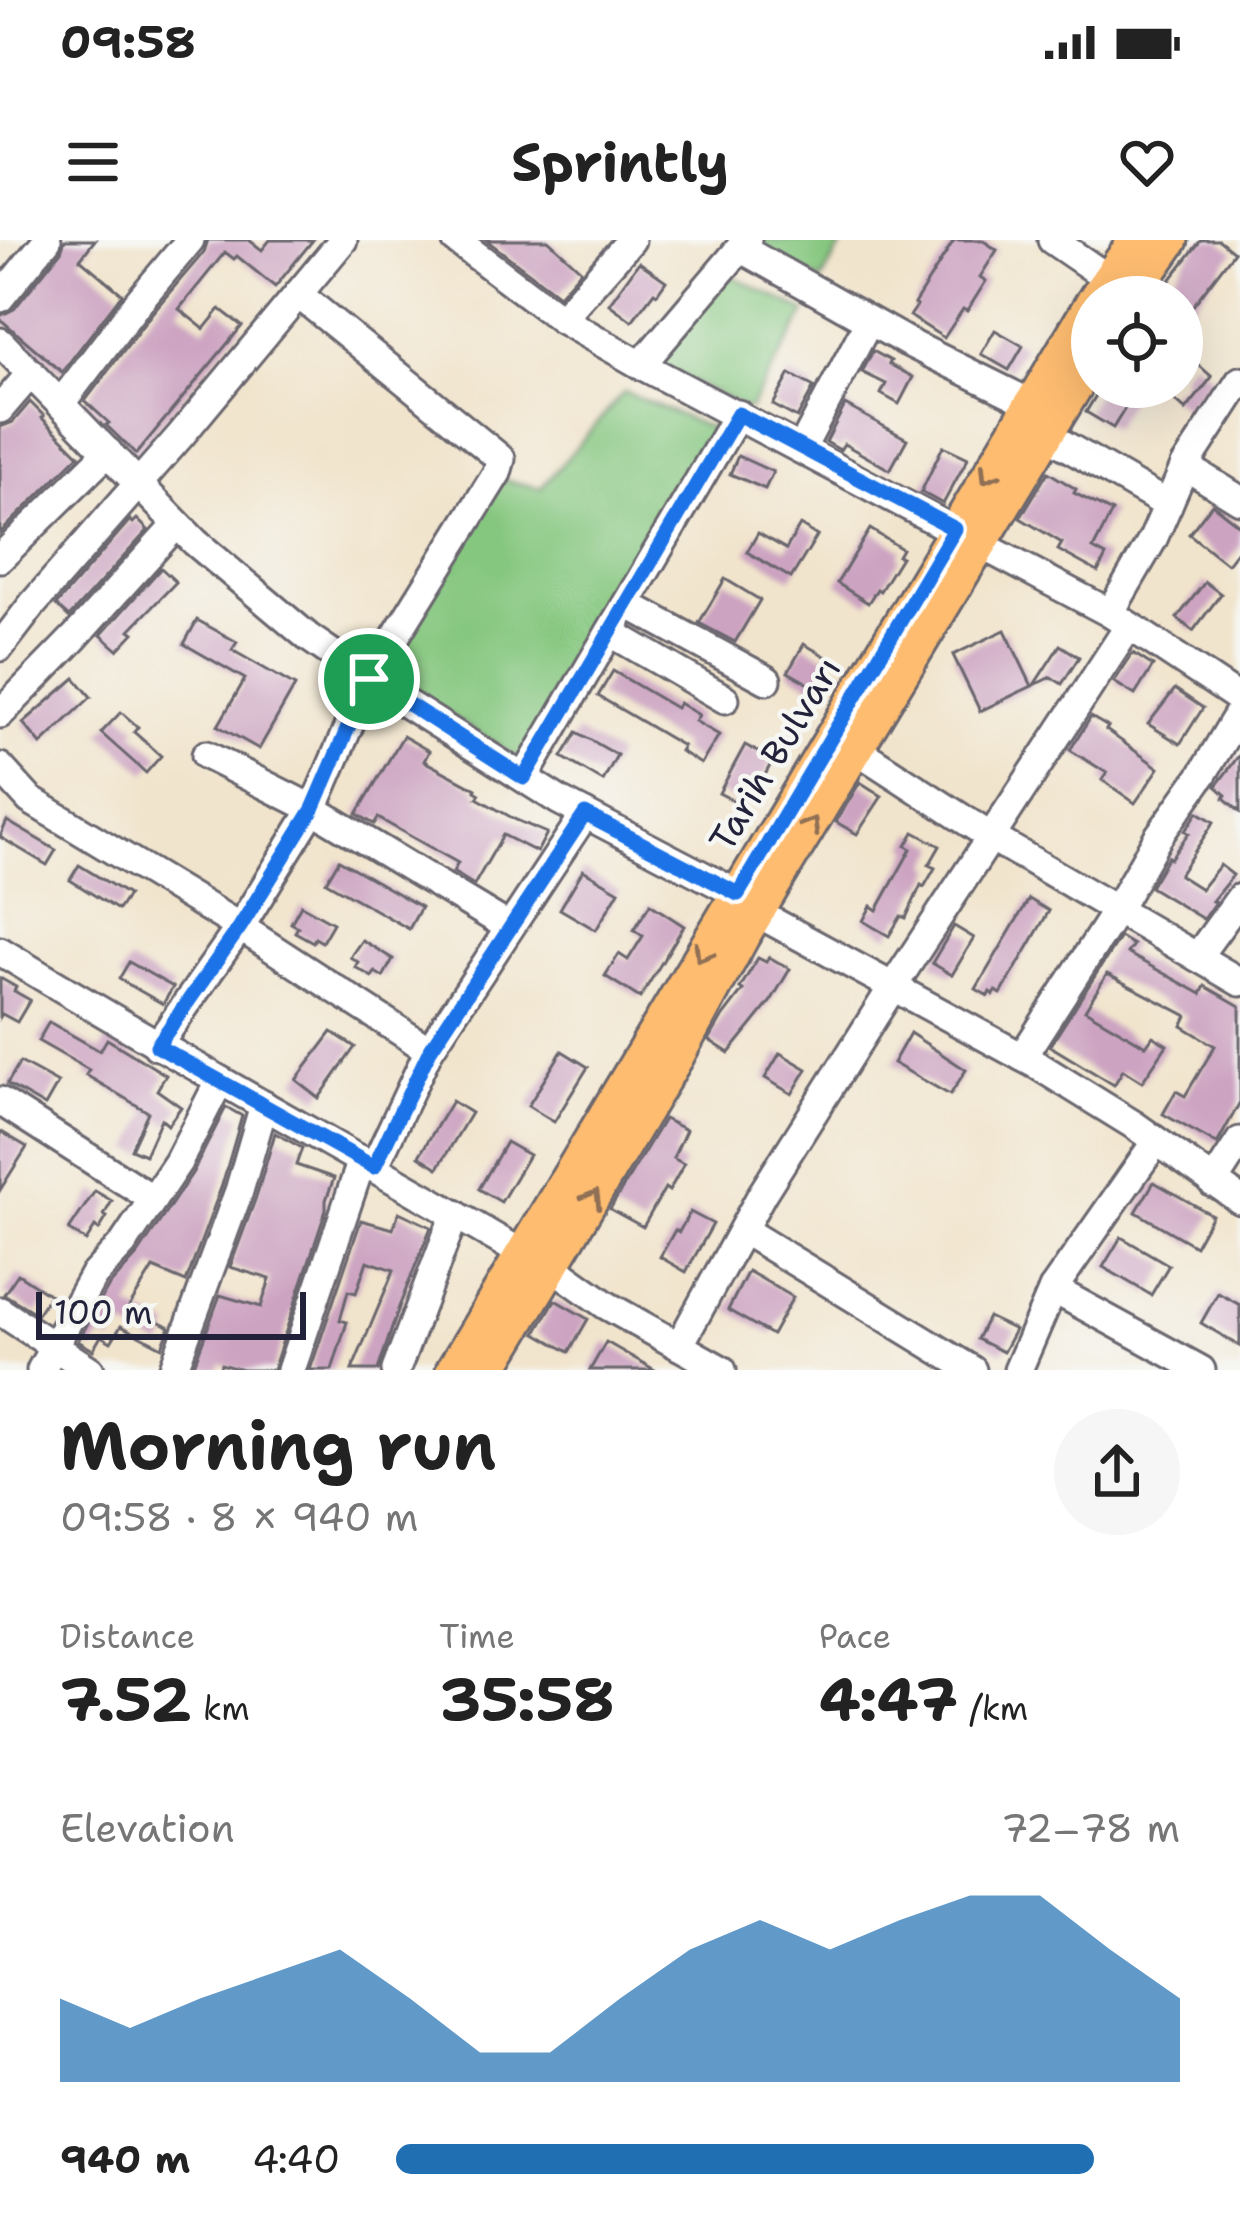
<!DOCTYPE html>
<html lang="en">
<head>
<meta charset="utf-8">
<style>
	body { margin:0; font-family:"Shantell Sans",sans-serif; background:#f6f6f6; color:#222; height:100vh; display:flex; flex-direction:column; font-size:45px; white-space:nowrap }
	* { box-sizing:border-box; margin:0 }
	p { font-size:39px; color:#767676 }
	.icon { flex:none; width:66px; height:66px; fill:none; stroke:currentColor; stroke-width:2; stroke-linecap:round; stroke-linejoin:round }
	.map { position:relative; height:1130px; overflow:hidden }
	.sheet { display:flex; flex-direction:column; background:#fff; flex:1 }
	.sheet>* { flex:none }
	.fabs { position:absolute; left:1071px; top:36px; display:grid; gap:24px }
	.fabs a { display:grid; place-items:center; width:132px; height:132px; border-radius:50%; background:#fff; box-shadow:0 12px 48px #0002; font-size:60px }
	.scale { position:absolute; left:36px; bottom:30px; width:270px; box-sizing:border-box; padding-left:12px; border:6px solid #22223b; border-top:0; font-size:33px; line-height:42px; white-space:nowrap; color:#22223b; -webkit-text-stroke:9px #f6f6f2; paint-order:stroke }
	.pin { position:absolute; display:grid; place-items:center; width:102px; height:102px; color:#fff; margin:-51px; border:6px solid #fff; border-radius:50%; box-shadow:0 3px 12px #0007 }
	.round { display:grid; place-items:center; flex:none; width:126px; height:126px; border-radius:63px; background:#f6f6f6 }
	.summary { display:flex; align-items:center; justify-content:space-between; height:204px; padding:0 60px }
	h1 { font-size:66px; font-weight:700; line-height:90px }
	.figures { display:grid; grid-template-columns:repeat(3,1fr); gap:18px; height:204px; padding:12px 60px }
	.figures div { display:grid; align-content:center }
	.figures b { font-size:60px; font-weight:700 }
	.figures small { font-size:33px; font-weight:400 }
	.figures p { font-size:33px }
	.chart { height:336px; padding:24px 60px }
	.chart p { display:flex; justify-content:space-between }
	.chart svg { width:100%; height:216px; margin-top:12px; fill:#1f6fb2; opacity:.7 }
	ul { padding:0 60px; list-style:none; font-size:39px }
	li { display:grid; grid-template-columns:192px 144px 1fr; align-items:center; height:90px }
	li i { height:30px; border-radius:15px; background:#1f6fb2 }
	.status { display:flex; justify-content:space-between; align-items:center; height:84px; padding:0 60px; background:#fff; direction:ltr }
	.status svg { height:33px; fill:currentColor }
	header { display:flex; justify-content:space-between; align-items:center; height:156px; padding:0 60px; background:#fff; font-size:54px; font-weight:700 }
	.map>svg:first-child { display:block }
</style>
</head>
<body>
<div class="status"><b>09:58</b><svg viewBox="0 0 49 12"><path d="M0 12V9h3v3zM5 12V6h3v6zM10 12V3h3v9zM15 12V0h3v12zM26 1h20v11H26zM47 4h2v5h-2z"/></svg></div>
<header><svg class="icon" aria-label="menu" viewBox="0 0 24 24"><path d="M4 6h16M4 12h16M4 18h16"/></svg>Sprintly<svg class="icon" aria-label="heart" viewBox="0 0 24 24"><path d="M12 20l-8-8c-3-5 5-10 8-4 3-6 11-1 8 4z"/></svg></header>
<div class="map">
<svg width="1240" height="1130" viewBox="0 0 1240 1130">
	<rect width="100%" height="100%" fill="#f6f6f2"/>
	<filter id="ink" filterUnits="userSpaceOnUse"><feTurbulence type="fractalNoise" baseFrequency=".00833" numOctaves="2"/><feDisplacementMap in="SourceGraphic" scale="24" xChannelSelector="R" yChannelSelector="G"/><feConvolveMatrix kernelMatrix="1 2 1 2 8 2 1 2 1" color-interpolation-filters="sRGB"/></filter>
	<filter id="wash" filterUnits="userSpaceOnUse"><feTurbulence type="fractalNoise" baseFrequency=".004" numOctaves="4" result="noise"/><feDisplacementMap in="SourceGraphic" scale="48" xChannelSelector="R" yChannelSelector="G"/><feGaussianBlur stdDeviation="2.7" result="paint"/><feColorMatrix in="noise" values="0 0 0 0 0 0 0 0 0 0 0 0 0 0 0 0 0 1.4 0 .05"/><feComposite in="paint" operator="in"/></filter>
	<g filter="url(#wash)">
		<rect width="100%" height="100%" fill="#f1e4cc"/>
		<g fill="#86c780" stroke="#54745e" stroke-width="3">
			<polygon points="760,0 845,0 821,41 756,6"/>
			<polygon points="728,34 806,72 749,170 656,124"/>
			<polygon points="624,152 724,194 522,521 381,431 500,239 541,248"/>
		</g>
		<g id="blocks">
			<g fill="#cca3c1">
				<polygon points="65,0 95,0 80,19 122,54 62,132 0,79 0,76 14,69 61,11"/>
				<polygon points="208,0 249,0 262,10 270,0 313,0 275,47 237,16 234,19 225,12 179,69 204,89 220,69 242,86 136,214 106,185 109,183 85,161 152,73 204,12"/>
				<polygon points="486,0 548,0 581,30 559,55"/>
				<polygon points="954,0 982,0 997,10 980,37 986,41 967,71 963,69 944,98 910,76 917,66 914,64"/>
				<polygon points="1201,0 1219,0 1234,12 1182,80 1182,57 1157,57"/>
				<polygon points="639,22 666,41 657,54 654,52 632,81 609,64"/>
				<polygon points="995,90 1023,106 1009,130 981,114"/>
				<polygon points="873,111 891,121 889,124 913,137 899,164 881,154 886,144 862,132"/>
				<polygon points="1193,120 1212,137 1186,170 1169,155 1176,147 1182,147 1182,133"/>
				<polygon points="790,134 814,147 797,178 773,165"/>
				<polygon points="1101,147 1138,147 1113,188 1086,172"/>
				<polygon points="30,162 44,176 42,178 79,215 0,293 0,187 13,182"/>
				<polygon points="845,165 907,199 890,230 844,204 840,210 826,202"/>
				<polygon points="943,206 968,218 943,264 921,252"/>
				<polygon points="738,216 773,232 765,249 730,234"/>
				<polygon points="1048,232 1076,249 1074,253 1112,272 1093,309 1106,316 1098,332 1058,310 1062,303 1020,278"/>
				<polygon points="1212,264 1240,286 1240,307 1227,324 1189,294"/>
				<polygon points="137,279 148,290 69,377 56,365 130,280 133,283"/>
				<polygon points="800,285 817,296 791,338 747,312 758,293 786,309"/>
				<polygon points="870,289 902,309 898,316 901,317 880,351 877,349 868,363 837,343"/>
				<polygon points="161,328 176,342 130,390 134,393 118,410 101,395"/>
				<polygon points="725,339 760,360 735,402 699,383"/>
				<polygon points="1205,342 1221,354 1193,391 1177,378"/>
				<polygon points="197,380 237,402 232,410 295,446 259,509 218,486 245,439 184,404"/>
				<polygon points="1005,390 1032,446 980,471 953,415"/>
				<polygon points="804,404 832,420 816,448 788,432"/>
				<polygon points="1060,405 1079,417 1062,444 1051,437 1034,445"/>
				<polygon points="1133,413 1153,426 1135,455 1114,442"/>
				<polygon points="613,431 676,468 679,463 699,475 695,481 719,495 701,524 680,511 683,506 598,456"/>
				<polygon points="75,438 91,457 41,504 23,483"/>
				<polygon points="1175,449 1203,468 1180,504 1148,484"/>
				<polygon points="121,472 138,487 134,492 161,516 146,533 101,493"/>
				<polygon points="1091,477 1108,487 1106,490 1159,528 1135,563 1102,540 1107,533 1070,510"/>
				<polygon points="577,492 617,515 603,541 562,517"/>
				<polygon points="403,496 429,511 424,521 476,549 475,551 480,554 477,558 516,580 547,593 537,612 503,595 474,645 453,632 458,623 378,578 374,584 357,574"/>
				<polygon points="745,505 773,520 752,559 746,556 742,565 719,553"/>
				<polygon points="1240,514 1240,572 1224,558 1226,555 1216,546"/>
				<polygon points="860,542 882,556 857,594 836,582"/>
				<polygon points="1198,572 1214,582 1179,635 1201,649 1220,625 1233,635 1212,661 1215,662 1203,679 1150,647 1168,617 1170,619 1189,593 1185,591"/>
				<polygon points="7,581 56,610 47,625 0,597"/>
				<polygon points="914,592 940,606 929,625 935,628 924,647 921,645 906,678 901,676 889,696 863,681 871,666 877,670 911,609 906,606"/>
				<polygon points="339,620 421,667 409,689 326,642"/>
				<polygon points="79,625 128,655 118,670 70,640"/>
				<polygon points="583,630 619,651 596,690 560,669"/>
				<polygon points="1029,659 1049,671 1001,754 996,751 994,755 990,752 988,756 976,749"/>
				<polygon points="650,664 684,686 640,758 605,736 619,714 628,720 643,696 634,690"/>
				<polygon points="301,665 333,683 322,702 315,698 313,702 295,692 298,687 291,683"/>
				<polygon points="954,686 974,698 952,735 932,723"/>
				<polygon points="1120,697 1133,705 1127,713 1201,754 1205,746 1240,766 1240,862 1217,904 1163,874 1176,851 1185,856 1215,806 1182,786 1187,776 1107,734 1085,770 1146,806 1153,796 1167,805 1142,842 1123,830 1114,845 1050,806"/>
				<polygon points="362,700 393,719 383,737 375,732 372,737 355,727 358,722 350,717"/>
				<polygon points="769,717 790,729 771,761 729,813 709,800 723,776 743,750 740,748 758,718 766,722"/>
				<polygon points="129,722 173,747 163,764 119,739"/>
				<polygon points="0,738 16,747 14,751 30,760 17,782 2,774 0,777"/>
				<polygon points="49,782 100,811 107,799 166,835 157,850 181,867 168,885 161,879 145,915 131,909 148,872 86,835 89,830 38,801"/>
				<polygon points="332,792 355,807 319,858 296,840"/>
				<polygon points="910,793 966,830 950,855 893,823"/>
				<polygon points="562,811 588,827 554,882 528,866"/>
				<polygon points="780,813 807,829 792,854 765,838"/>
				<polygon points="20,822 58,843 45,866 7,844"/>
				<polygon points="452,861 471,873 438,928 419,916"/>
				<polygon points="226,867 242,876 222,945 186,1042 153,1028 129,1067 170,1087 162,1107 121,1086 111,1102 101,1096 93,1110 78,1101 108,1047 138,1014 193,932"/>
				<polygon points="664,879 686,890 673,918 684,924 669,951 665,948 643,987 610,969"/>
				<polygon points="0,891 27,907 0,950"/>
				<polygon points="275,893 302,908 296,925 334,938 326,960 326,970 273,1130 242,1130 221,1124 219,1130 192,1130 220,1055 261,1067 270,1039 230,1027 256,957"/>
				<polygon points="506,902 529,915 501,962 479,949"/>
				<polygon points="1154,942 1212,975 1195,1006 1136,972"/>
				<polygon points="95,951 112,961 104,975 107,977 99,990 95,987 86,1001 69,990"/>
				<polygon points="399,972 431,987 399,1067 378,1130 352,1130 394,1030 367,1021 356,1053 348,1051 340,1080 347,1082 332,1130 310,1130 361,980 393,989"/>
				<polygon points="690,972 713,984 686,1032 660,1017 675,990 679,992"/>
				<polygon points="1121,997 1169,1025 1151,1055 1103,1027"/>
				<polygon points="748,1031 793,1057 772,1095 728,1070"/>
				<polygon points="18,1034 50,1055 37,1074 4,1054"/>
				<polygon points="1218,1053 1240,1065 1240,1106 1201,1083"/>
				<polygon points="555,1060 588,1079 569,1112 536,1093"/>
				<polygon points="988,1077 1015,1090 1003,1112 977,1099"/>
				<polygon points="606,1102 655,1130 590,1130"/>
			</g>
		</g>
	</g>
	<g filter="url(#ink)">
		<use href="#blocks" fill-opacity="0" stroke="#6a666e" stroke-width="3"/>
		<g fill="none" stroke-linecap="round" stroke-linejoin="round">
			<defs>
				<g id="minor">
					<polyline points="456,0 561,79 641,125 1110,373 1240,459"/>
					<polyline points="1052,0 1109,39"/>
					<polyline points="740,8 907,102 1032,164"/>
					<polyline points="0,58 47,0"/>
					<polyline points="561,79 631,0"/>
					<polyline points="0,102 195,302 308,397 386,451 560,561 738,654"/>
					<polyline points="641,125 747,0"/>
					<polyline points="61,163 138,62 190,0"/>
					<polyline points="0,169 31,133"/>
					<polyline points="1047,195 1168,265"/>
					<polyline points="802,208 869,81"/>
					<polyline points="1185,226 1240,260"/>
					<polyline points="0,318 108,212"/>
					<polyline points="627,364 767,440"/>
					<polyline points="1110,373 1153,299 1185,226 1240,141"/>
					<polyline points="610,392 725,459"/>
					<polyline points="0,407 33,364 181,195 343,0"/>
					<polyline points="0,474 75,397 177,284"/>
					<polyline points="857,510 991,597 1240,742"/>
					<polyline points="206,515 313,569 369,439 497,233 501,219 298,54"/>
					<polyline points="0,527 30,560 240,687 429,810"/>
					<polyline points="524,538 738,174"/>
					<polyline points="757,673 1037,825 1134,885 1240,960"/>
					<path d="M0,711C172,816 349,912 523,1014"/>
					<polyline points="1197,717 1240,658"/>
					<polyline points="157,806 240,687 313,569 509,687"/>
					<polyline points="1022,817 1116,671 1158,597 1202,535 1240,471"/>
					<polyline points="0,861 153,959"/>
					<polyline points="374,927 429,810 585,574"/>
					<polyline points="1213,943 1240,901"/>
					<polyline points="743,990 972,1130"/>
					<polyline points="553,1027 606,1065 722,1130"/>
					<polyline points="1053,1049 1201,1130"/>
					<polyline points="0,1071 90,1130"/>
					<polyline points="679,1106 762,954 892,748 1129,386"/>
					<polyline points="41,1130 93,1036 123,1004 178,922 219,842"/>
					<polyline points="173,1130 239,951 264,865"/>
					<polyline points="291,1130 362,920"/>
					<polyline points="396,1130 455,974"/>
					<polyline points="1018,1130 1053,1049 1155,903"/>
				</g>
				<g id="major">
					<polyline points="1096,57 1136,0"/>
					<polyline points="1131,57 1171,0"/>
					<polyline points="453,1130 1092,63"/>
					<polyline points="489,1130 676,818 742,697 1092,119"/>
				</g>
			</defs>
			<use href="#minor" stroke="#6a666e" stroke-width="33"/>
			<use href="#major" stroke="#6a666e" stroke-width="39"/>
			<use href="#minor" stroke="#fff" stroke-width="27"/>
			<use href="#major" stroke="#fdbc6f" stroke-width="33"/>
		</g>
		<defs><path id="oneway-chevron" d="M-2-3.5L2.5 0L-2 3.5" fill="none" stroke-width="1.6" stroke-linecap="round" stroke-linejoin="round" transform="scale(3)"/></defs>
		<g stroke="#906f55">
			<use href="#oneway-chevron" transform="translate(988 235) rotate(122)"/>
			<use href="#oneway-chevron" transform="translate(811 585) rotate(-59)"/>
			<use href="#oneway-chevron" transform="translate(702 714) rotate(121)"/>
			<use href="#oneway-chevron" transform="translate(593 958) rotate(-59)"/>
		</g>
	</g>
	<g fill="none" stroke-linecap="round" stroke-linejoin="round" filter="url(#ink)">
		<defs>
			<polygon id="route" points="738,174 955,289 738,654 585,574 430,810 374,927 157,806 240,687 313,569 369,439 524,538"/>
		</defs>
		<use href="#route" stroke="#fff" stroke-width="24"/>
		<use href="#route" stroke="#1a73e8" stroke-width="15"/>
	</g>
	<g text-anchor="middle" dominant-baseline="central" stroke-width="9" stroke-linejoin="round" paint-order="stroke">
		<g font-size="36" fill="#22223b" stroke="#f6f6f2">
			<text transform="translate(775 514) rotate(-59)">Tarih Bulvarı</text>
		</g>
	</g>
</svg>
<div class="fabs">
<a><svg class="icon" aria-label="locate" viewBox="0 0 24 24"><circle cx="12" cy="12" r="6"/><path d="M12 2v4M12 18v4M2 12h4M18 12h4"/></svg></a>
</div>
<div class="scale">100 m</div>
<div class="pin" style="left:369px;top:439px;background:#1e9e55"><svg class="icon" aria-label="arrive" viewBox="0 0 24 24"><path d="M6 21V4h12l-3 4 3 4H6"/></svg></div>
</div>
<section class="sheet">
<div class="summary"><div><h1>Morning run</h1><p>09:58 · 8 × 940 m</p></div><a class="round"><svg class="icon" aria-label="share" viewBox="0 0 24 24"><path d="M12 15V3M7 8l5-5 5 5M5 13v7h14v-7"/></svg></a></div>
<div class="figures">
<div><p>Distance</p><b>7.52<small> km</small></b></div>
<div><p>Time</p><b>35:58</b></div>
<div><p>Pace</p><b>4:47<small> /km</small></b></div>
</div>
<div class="chart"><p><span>Elevation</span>72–78 m</p>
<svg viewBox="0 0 160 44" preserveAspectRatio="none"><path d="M0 44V27L10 33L20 27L30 22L40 17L50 27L60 38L70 38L80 27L90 17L100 11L110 17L120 11L130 6L140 6L150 17L160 27V44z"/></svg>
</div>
<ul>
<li><b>940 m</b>4:40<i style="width:89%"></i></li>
</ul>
</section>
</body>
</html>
